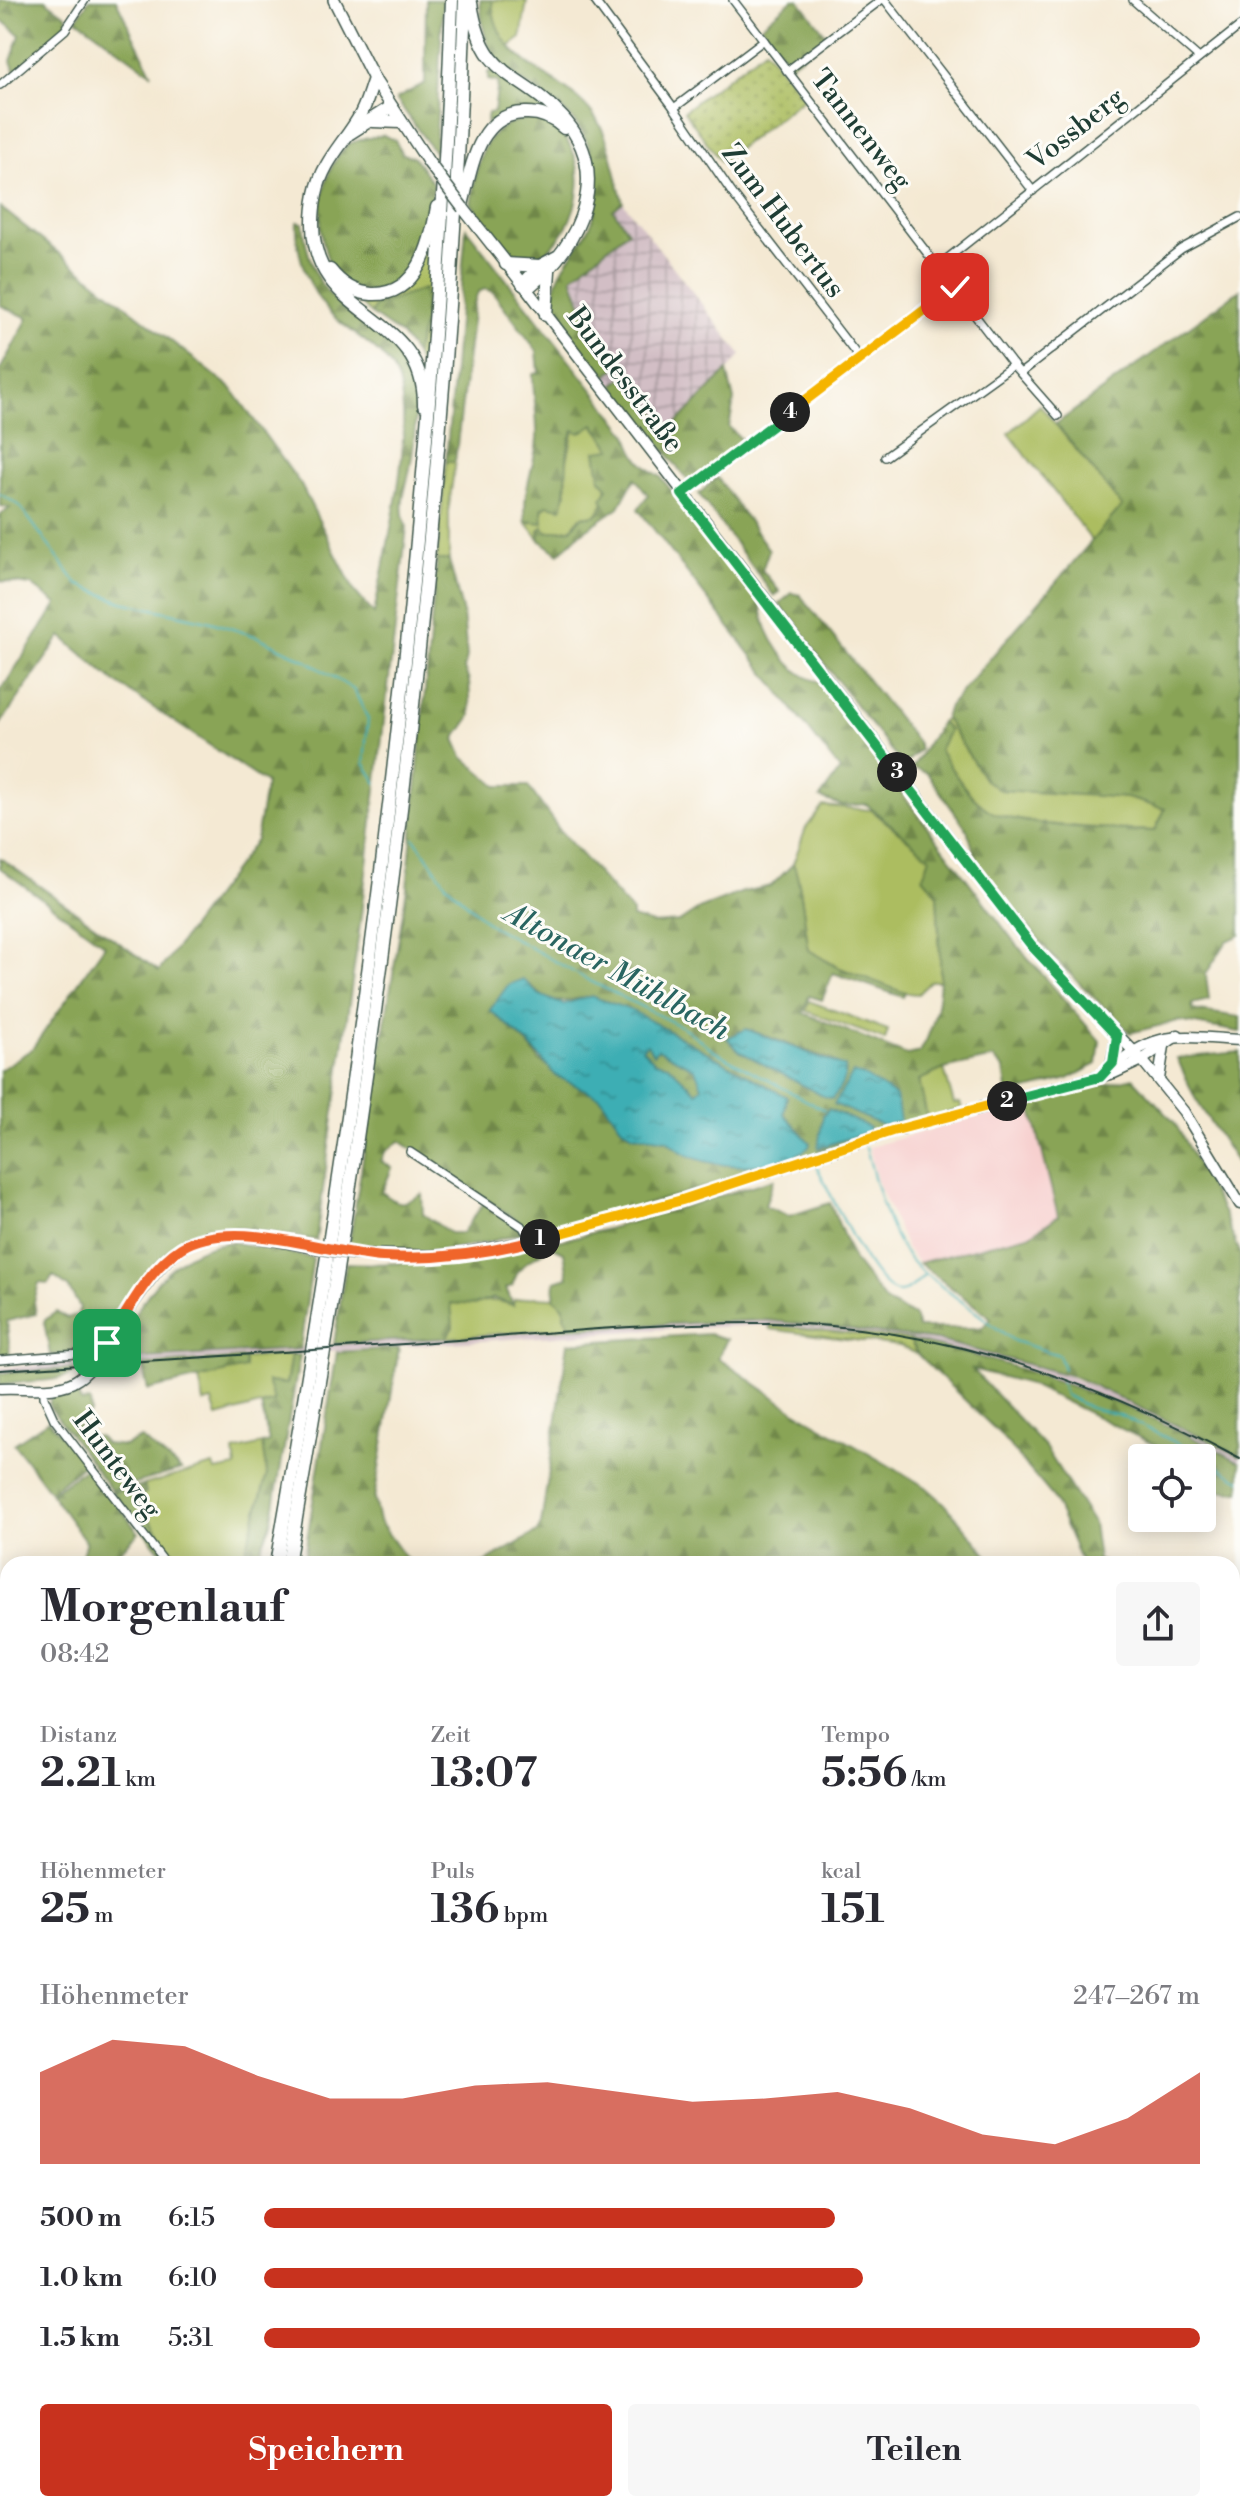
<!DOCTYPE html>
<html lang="de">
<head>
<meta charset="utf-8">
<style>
	body { margin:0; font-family:"Libre Bodoni",serif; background:#f7f7f7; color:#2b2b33; height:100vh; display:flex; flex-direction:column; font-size:30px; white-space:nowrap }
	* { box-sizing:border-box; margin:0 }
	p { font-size:26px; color:#7c7c81 }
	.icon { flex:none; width:44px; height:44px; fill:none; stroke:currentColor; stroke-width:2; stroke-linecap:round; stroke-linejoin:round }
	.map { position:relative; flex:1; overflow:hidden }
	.drawer { position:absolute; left:0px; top:1556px; width:1240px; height:956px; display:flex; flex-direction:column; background:#fff; border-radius:24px 24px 0 0; box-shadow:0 4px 20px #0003 }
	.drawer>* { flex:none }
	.buttons { position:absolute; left:1128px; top:1444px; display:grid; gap:16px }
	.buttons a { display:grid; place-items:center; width:88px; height:88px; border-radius:8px; background:#fff; box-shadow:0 4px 20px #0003; font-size:40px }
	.pin { position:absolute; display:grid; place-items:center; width:68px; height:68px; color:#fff; margin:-34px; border-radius:16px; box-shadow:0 4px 12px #0006 }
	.km { position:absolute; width:40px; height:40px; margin:-20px; border-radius:50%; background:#222; color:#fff; font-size:22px; line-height:40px; text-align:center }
	.round { display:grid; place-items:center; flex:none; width:84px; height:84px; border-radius:8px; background:#f7f7f7 }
	.summary { display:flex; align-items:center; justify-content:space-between; height:136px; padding:0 40px }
	h1 { font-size:44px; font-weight:700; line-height:60px }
	.figures { display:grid; grid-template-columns:repeat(3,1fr); gap:12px; height:136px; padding:8px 40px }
	.figures div { display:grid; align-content:center }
	.figures b { font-size:40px; font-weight:700 }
	.figures small { font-size:22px; font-weight:400 }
	.figures p { font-size:22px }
	.chart { height:224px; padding:16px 40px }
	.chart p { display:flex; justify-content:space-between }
	.chart svg { width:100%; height:144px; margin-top:8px; fill:#c8321e; opacity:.7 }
	.button { display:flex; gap:16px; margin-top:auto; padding:16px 40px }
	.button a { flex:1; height:92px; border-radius:8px; background:#c8321e; color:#fff; font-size:32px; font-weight:700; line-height:92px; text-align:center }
	.button a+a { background:#f7f7f7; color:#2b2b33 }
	ul { padding:0 40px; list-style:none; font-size:26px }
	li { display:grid; grid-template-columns:128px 96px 1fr; align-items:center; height:60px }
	li i { height:20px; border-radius:10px; background:#c8321e }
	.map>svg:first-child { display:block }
</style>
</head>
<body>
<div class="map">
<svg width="1240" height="2512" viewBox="0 0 1240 2512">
	<defs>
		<pattern id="industrial-grid" width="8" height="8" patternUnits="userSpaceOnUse" patternTransform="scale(2)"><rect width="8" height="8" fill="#d2bec5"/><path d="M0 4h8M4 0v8" fill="none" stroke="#aa9ca1"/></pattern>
		<pattern id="forest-firs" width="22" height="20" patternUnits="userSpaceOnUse" patternTransform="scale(2)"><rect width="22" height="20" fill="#89a456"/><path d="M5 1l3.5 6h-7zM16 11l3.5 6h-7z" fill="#6f8748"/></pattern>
		<pattern id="park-dots" width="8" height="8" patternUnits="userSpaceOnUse" patternTransform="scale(2)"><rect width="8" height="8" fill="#acbd60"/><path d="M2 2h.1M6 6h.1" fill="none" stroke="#8b9b50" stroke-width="1.8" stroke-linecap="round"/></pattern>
		<pattern id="water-ripples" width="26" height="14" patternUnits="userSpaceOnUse" patternTransform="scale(2)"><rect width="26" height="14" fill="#3caeb4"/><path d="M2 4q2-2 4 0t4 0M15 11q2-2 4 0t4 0" fill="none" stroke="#328f93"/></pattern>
	</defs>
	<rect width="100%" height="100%" fill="#fdfcf7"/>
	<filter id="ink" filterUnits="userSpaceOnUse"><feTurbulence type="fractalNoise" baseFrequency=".0125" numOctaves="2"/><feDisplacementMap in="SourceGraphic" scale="16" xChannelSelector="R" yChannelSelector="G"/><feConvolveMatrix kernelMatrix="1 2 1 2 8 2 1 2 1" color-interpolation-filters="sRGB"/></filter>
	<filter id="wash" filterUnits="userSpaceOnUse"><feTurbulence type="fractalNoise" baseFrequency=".006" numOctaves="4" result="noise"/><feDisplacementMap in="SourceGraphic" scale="32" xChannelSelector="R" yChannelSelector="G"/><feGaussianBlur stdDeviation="1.8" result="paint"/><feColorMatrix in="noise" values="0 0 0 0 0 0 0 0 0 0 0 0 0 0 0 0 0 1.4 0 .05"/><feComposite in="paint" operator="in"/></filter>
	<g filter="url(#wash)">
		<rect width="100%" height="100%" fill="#f4e9d3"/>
		<polygon fill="#f7d0cf" points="1030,1102 1058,1216 1032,1234 919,1263 907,1250 877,1180 869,1147"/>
		<polygon fill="url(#industrial-grid)" points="623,202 741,355 705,397 670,430 627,375 613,385 606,376 619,365 590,328 575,291 572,277 627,231 613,210"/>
		<polygon fill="#d2bec5" points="766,1320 937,1340 1050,1369 1153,1411 1240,1456 1240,1462 1151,1416 1014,1364 910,1340 770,1325 770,1329 765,1325 644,1330 0,1373 0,1368 106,1361 109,1355 113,1356 112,1360 145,1359 571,1328"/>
		<g fill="#acbd60" stroke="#667d4a" stroke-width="2">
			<polygon points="492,0 527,1 521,38 507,48 493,17"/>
			<polygon points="434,240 425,379 415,354 425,318 424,289 371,314 332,276"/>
			<polygon points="1040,405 1122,506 1092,541 1009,433"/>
			<polygon points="593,424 613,450 604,503 596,515 581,517 571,529 547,532 543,527 539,530 540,540 526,522 531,523 547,505 567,494 566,465 574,430"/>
			<polygon points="446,462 455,462 449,506 449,560 437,560"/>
			<path d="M945,718L985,780L1127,798L1165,809L1155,831C1121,829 1015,827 990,811C967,796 954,772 939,750L949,730L941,722Z"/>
			<path d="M823,806L871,810L930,857L937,892L941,981H931L918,994C881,992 840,969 809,950C805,930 801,877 793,864L806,828Z"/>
			<polygon points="809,1001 888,1030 885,1040 806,1011"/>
			<polygon points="944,1069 954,1104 960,1103 962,1109 927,1118 919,1080"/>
			<path d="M534,1297L554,1298L564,1307V1316L571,1328L446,1338L453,1327L450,1303C478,1305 487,1296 513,1305L514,1300Z"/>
			<polygon points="770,1325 910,1340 917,1354 900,1346 770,1329"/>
			<polygon points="291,1355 286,1384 268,1382 274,1401 217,1417 212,1401 204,1403 199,1379 244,1368 245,1358"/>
			<polygon points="262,1444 267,1475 242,1564 182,1564 150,1520 138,1497 146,1493 144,1485 213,1465 215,1471 236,1467 234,1451"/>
		</g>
		<g fill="url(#forest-firs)" stroke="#547045" stroke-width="2" fill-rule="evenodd">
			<polygon points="0,0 45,0 67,16 65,29 15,72 11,61 20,35 0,19"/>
			<polygon points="89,0 116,0 152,74 77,19"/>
			<polygon points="426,0 443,0 435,153 396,99 425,83"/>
			<path d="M480,0H492C495,71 570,71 600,125C612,147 616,178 623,202L613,210L628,231L572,277L590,328L619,365L606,376C591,357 566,334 558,312C543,274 582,252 593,219C600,197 598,173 591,152C573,96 519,92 493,53C483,39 481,17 480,0Z"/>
			<polygon points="792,0 799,0 828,37 790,65 761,26"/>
			<polygon points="496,71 553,111 486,123 488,113 494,112 498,82 488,80 488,72"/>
			<path d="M533,118C601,136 586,233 533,261L510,255L471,203C479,159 480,124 533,118Z"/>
			<path d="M383,135L395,140L402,154L414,157L434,185C429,208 428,235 418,257C413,269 401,281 389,286C312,314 303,184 348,145C355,139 373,138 383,135Z"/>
			<path d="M0,207L231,388L301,485L355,592L374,614C385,551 413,449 400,388C393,353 357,338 334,317C310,294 295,255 297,222L303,223C309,276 324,297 368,327C381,336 396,345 404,359C420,388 416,437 410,468C406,490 397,507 407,527L359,932L316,1240L237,1227L202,1232L173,1247L153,1266L103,1342L70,1354L50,1355L44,1321L56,1312L67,1318L77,1315L80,1307L68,1287L53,1276L48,1284L39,1283L34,1302L36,1314L7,1321L10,1357L0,1358V1070L32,1049L105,945L0,868V858L159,971L256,840L266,783L115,682L61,636L0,725V692L57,604L31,585L0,581V515L10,508L0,506V370L28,318L0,305Z"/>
			<path d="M466,228L628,435C633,455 642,466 660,476L761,606C764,635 789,674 817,681L1016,944L1100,1041L1097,1064L1068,1079L1008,1095L1004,1069L993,1058L944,1069L919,1080L927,1118L724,1182L539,1235L400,1141L385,1152L381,1161L392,1168L382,1192C399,1206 403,1205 422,1194L423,1214L450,1233H462L484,1203L520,1228L521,1233C467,1250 406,1259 349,1245L407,888L437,560H449L463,614L467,657L464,669L469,681L471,716L455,739L463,757L497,786H528L561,832L632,912V918L653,924L679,922L699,909L743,892L771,886L793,864C801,877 805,930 809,950L835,966L905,993L903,997L833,973L822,1000L809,996L803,1013L907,1055L920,1052C949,1004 939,947 937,893L923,877L930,857L866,804L843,806L820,798L840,770L638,509L648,495L635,478L619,507L577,536L559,554L540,540L539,530L543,527L547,532L571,529L581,517L596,515L604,503L602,498L608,488L600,479L596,451L612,449L594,424L580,433L574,430C562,453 570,483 562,508L547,505L542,509L543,523L526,521C521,493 535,467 537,439C538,417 533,396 533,374L539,373L537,351L493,292L485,289L478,292L474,304L455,462H446ZM531,986C562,1018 573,989 603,1000C668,1024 724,1066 787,1097L784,1114L810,1143C785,1176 692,1172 667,1140L633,1135L621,1127L600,1097L540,1061L529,1045L490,1010ZM747,1029L832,1060L846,1073L835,1095L826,1097L739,1051L727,1038ZM829,1109L868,1132L819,1148Z"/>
			<polygon points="424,289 425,318 415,354 401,335 371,314 375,306"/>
			<path d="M1240,290V935L1227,941L1206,974L1209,1000L1192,1004L1193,1010L1240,1017V1032L1178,1021L1130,1033L1052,956L979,866L967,830L927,773L912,768L941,722L949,730L939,750C954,772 967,797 990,811C1014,826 1123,830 1155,831L1165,809L1127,798L1000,790L985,780L945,718L949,706L1122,506L1056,424Z"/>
			<polygon points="727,371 734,400 729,427 743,441 690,483 613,385 627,375 670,430"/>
			<polygon points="717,477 769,550 762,570 780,592 774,596 699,494"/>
			<polygon points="792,593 800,595 917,742 920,749 903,766 779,604"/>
			<polygon points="647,1043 654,1053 658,1049 695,1069 703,1086 697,1093 668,1065 655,1062 642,1049"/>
			<polygon points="1240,1052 1240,1168 1195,1098 1177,1058"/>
			<path d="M1133,1078L1175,1123L1224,1214L1240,1255V1456L1076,1377L937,1340L766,1320L571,1328L564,1316V1307L554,1298L555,1281L568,1277L564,1252L551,1246C530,1263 522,1257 512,1286L506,1288L513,1305L493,1298L474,1305L451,1303L453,1327L446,1338L334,1344L346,1263C495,1270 634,1222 774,1179L765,1206L789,1216L830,1203L854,1261L886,1302L914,1316L918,1328H982L991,1318L919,1263L1032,1234L1058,1216L1030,1102Z"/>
			<path d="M232,1242L313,1258L300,1349L111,1360L113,1356L109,1355C144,1304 163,1249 232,1242Z"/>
			<polygon points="709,1334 727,1339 718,1358 795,1411 926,1487 945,1504 995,1564 482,1564 537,1532 541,1524 568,1343"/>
			<path d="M910,1340C1027,1365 1134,1404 1240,1462V1492L1212,1490L1202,1476V1458H1182L1029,1384L972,1369L1045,1447L1093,1523L1098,1560L1108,1564H1082L1053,1497L999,1433L917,1354Z"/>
			<polygon points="399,1348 374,1499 379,1521 410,1564 303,1564 337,1352"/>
			<polygon points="291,1355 300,1355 271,1524 254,1564 242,1564 267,1475 262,1444 269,1442 261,1405 274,1401 267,1382 286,1384"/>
			<polygon points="245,1358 245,1368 148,1390 142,1365"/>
			<path d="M81,1368C56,1387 28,1378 0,1385V1373Z"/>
			<polygon points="75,1390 81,1402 90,1401 91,1412 78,1427 85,1436 99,1437 105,1444 125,1446 141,1438 181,1470 111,1490 49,1406 51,1395"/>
			<polygon points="48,1421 85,1463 50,1492 14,1444"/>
			<polygon points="88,1466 139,1533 105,1564 79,1564 86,1542 51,1494"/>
			<polygon points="144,1485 146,1493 138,1497 150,1520 182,1564 170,1564 112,1492"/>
			<polygon points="1232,1777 1240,1785 1240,1875 1232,1892"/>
			<polygon points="8,1963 8,2335 0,2329 0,1966"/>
			<path d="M1232,2315L1240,2324C1240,2334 1240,2346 1240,2356C1239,2362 1234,2367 1233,2373C1230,2397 1240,2418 1232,2445Z"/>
			<polygon points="8,2355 8,2504 59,2504 61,2512 0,2512 0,2362"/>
		</g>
		<polygon fill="url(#park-dots)" stroke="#667d4a" stroke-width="2" points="765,49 804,98 721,162 684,111"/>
		<g fill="url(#water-ripples)" stroke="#2e7674" stroke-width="2" fill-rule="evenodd">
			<path d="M523,979L538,994L556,1002L564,1004L591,996L631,1010L787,1097L784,1114L810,1143L809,1147C778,1174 693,1172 667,1140L633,1135L621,1127L600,1097L556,1076L529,1044L490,1010L508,985ZM647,1044L653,1054L658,1049L695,1069L702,1087L697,1092L668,1065L655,1062L642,1049Z"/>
			<path d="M746,1029L845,1067C847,1078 839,1091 832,1099L823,1096L739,1051L727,1038Z"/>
			<polygon points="853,1073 864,1076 896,1096 900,1121 884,1126 834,1104"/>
			<polygon points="829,1109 869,1127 868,1132 818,1148 823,1115"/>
		</g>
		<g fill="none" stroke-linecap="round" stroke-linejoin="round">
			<g stroke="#3caeb4" stroke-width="2">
				<polyline points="0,494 19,505 77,584 122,602 208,621 258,637 307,661 354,690 368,719 364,763 377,783"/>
				<polyline points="414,838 446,884 489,924 586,979 686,1029 714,1051 824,1110"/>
				<path d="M866,1148C878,1190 889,1247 925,1274"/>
				<path d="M816,1165C828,1187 874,1295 900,1292C910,1291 918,1281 925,1274L1014,1341L1059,1355L1064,1369"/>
				<polyline points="1061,1381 1065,1395 1090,1408 1120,1415 1195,1452 1240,1480"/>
				<polyline points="1232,2259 1240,2262"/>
				<polyline points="1232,2422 1240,2418"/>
				<polyline points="246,2504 253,2512"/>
				<polyline points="73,2512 74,2504"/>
				<polyline points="154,2512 155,2504"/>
				<polyline points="599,2512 616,2504"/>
			</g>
		</g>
	</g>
	<g filter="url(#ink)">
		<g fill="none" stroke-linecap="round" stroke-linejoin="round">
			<defs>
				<g id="minor">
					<polyline points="594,0 674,108"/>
					<polyline points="733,0 1013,365 1058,416"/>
					<polyline points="885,0 1033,191"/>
					<polyline points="1133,0 1199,58"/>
					<polyline points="764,40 674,108 732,193 860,359"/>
					<polyline points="787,71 881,0"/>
					<polyline points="0,85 65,30 85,0"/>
					<polyline points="938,266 1240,26"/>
					<polyline points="1022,372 1181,249 1240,217"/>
					<polyline points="885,457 1013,365"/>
					<polyline points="683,493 955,287"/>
					<polyline points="410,1152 523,1227 531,1241"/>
					<path d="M0,1360C16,1359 91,1351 99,1355"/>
					<polyline points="44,1387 44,1397 54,1419 166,1564"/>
				</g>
				<g id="secondary">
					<polyline points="523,284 1032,946 1142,1060 1184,1112 1240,1204"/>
					<polyline points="1111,1067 1117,1036"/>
					<path d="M1102,1075C1156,1029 1174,1036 1240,1040"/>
					<polyline points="1159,1079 1164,1046"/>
					<polyline points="353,1254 447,1256 531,1241 682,1200 892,1131 1114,1073 1142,1060 1178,1035"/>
					<path d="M0,1388C24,1386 57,1394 78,1379C95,1368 105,1346 115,1330C178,1235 189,1221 304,1246"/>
				</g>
				<g id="primary">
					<polyline points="334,0 374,79 429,163"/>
					<polyline points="463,208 523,284"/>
				</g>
				<g id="motorway">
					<path d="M471,3C483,82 520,70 563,118C613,173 580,245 531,285L523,284"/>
					<path d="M374,79C369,92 366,107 358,119C343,144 322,163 316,194C291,323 425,302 424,405"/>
					<polyline points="373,121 401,122"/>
					<polyline points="350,133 391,107"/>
					<path d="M462,205C471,171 477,114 524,113C539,112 553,118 564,128"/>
					<polyline points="506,264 540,266"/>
					<path d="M330,270C341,284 354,293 372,294C418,296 431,243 437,207"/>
					<polyline points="523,284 540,266 557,257"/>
					<polyline points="546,315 549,271"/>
					<path d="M276,1564C367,1047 434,525 452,0"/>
					<path d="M288,1564C379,1047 447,525 465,0"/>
					<polyline points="107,2512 108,2504"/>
					<polyline points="119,2512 120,2504"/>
				</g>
			</defs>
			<use href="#minor" stroke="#3f574c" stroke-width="10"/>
			<use href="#secondary" stroke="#3f574c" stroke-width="13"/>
			<use href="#primary" stroke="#3f574c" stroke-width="14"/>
			<use href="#motorway" stroke="#3f574c" stroke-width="15"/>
			<use href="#minor" stroke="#fff" stroke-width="7"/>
			<use href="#secondary" stroke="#fff" stroke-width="10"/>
			<use href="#primary" stroke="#fff" stroke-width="11"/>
			<use href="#motorway" stroke="#fff" stroke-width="12"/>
			<path stroke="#1f3d34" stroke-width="2" d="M0,1370C140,1361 279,1353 419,1343C535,1334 652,1322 768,1323C936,1324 1095,1380 1240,1459"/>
			<defs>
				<polyline id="secondary-bridge" points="304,1246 353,1254"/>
				<polyline id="primary-bridge" points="429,163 463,208"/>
			</defs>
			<use href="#secondary-bridge" stroke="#3f574c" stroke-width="13" stroke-linecap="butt"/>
			<use href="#primary-bridge" stroke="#3f574c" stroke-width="14" stroke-linecap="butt"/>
			<use href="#secondary-bridge" stroke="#fff" stroke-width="10"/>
			<use href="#primary-bridge" stroke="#fff" stroke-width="11"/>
		</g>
	</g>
	<g fill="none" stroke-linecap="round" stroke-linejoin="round" filter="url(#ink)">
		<defs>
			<path id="split-1" d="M107,1343C128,1312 148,1269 181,1248C233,1216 323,1253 383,1257C436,1260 490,1253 540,1239"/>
			<polyline id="split-2" points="540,1239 682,1200 892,1131 1007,1101"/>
			<polyline id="split-3" points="897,772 1032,946 1117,1036 1113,1063 1100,1077 1007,1101"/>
			<polyline id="split-4" points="790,412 682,494 897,772"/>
			<polyline id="split-5" points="790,412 955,287"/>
		</defs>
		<use href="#split-1" stroke="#fff" stroke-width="16"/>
		<use href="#split-2" stroke="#fff" stroke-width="16"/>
		<use href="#split-3" stroke="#fff" stroke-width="16"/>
		<use href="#split-4" stroke="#fff" stroke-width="16"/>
		<use href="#split-5" stroke="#fff" stroke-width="16"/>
		<use href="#split-1" stroke="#f0652b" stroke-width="10"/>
		<use href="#split-2" stroke="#f5b400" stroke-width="10"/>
		<use href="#split-3" stroke="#22a559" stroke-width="10"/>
		<use href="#split-4" stroke="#22a559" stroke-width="10"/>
		<use href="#split-5" stroke="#f5b400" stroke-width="10"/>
	</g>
	<g text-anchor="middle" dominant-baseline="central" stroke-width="6" stroke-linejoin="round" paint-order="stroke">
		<g font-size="28" fill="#1f3d34" stroke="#fdfcf7">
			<text transform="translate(1076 129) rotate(-38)">Vossberg</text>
			<text transform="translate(861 130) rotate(52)">Tannenweg</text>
			<text transform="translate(783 221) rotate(53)">Zum Hubertus</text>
			<text transform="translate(625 380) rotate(53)">Bundesstraße</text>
			<text transform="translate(117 1465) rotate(53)">Hunteweg</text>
		</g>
		<g font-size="30" font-style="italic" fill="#296561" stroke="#fdfcf7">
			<text transform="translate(617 972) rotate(29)">Altonaer Mühlbach</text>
		</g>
	</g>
</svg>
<div class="buttons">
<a><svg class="icon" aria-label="locate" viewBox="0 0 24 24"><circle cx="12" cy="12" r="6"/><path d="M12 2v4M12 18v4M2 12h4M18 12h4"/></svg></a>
</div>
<div class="pin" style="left:107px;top:1343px;background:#1e9e55"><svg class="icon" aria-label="arrive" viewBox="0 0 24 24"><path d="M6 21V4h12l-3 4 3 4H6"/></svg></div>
<div class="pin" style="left:955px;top:287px;background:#d93025"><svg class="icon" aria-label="check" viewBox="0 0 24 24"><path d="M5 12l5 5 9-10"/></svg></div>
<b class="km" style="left:540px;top:1239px">1</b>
<b class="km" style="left:1007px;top:1101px">2</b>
<b class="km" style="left:897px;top:772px">3</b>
<b class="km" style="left:790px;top:412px">4</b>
<section class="drawer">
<div class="summary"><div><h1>Morgenlauf</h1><p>08:42</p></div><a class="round"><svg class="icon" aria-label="share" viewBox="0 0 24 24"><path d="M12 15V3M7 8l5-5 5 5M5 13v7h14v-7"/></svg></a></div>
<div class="figures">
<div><p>Distanz</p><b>2.21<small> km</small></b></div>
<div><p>Zeit</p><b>13:07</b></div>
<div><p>Tempo</p><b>5:56<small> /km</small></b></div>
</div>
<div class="figures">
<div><p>Höhenmeter</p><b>25<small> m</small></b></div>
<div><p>Puls</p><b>136<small> bpm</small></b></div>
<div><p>kcal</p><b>151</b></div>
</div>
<div class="chart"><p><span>Höhenmeter</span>247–267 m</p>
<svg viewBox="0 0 160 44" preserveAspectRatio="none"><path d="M0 44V16L10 6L20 8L30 17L40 24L50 24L60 20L70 19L80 22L90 25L100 24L110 22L120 27L130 35L140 38L150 30L160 16V44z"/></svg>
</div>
<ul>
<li><b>500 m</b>6:15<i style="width:61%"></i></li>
<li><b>1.0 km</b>6:10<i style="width:64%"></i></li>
<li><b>1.5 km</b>5:31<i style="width:100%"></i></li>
</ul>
<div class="button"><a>Speichern</a><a>Teilen</a></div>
</section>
</div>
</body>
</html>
